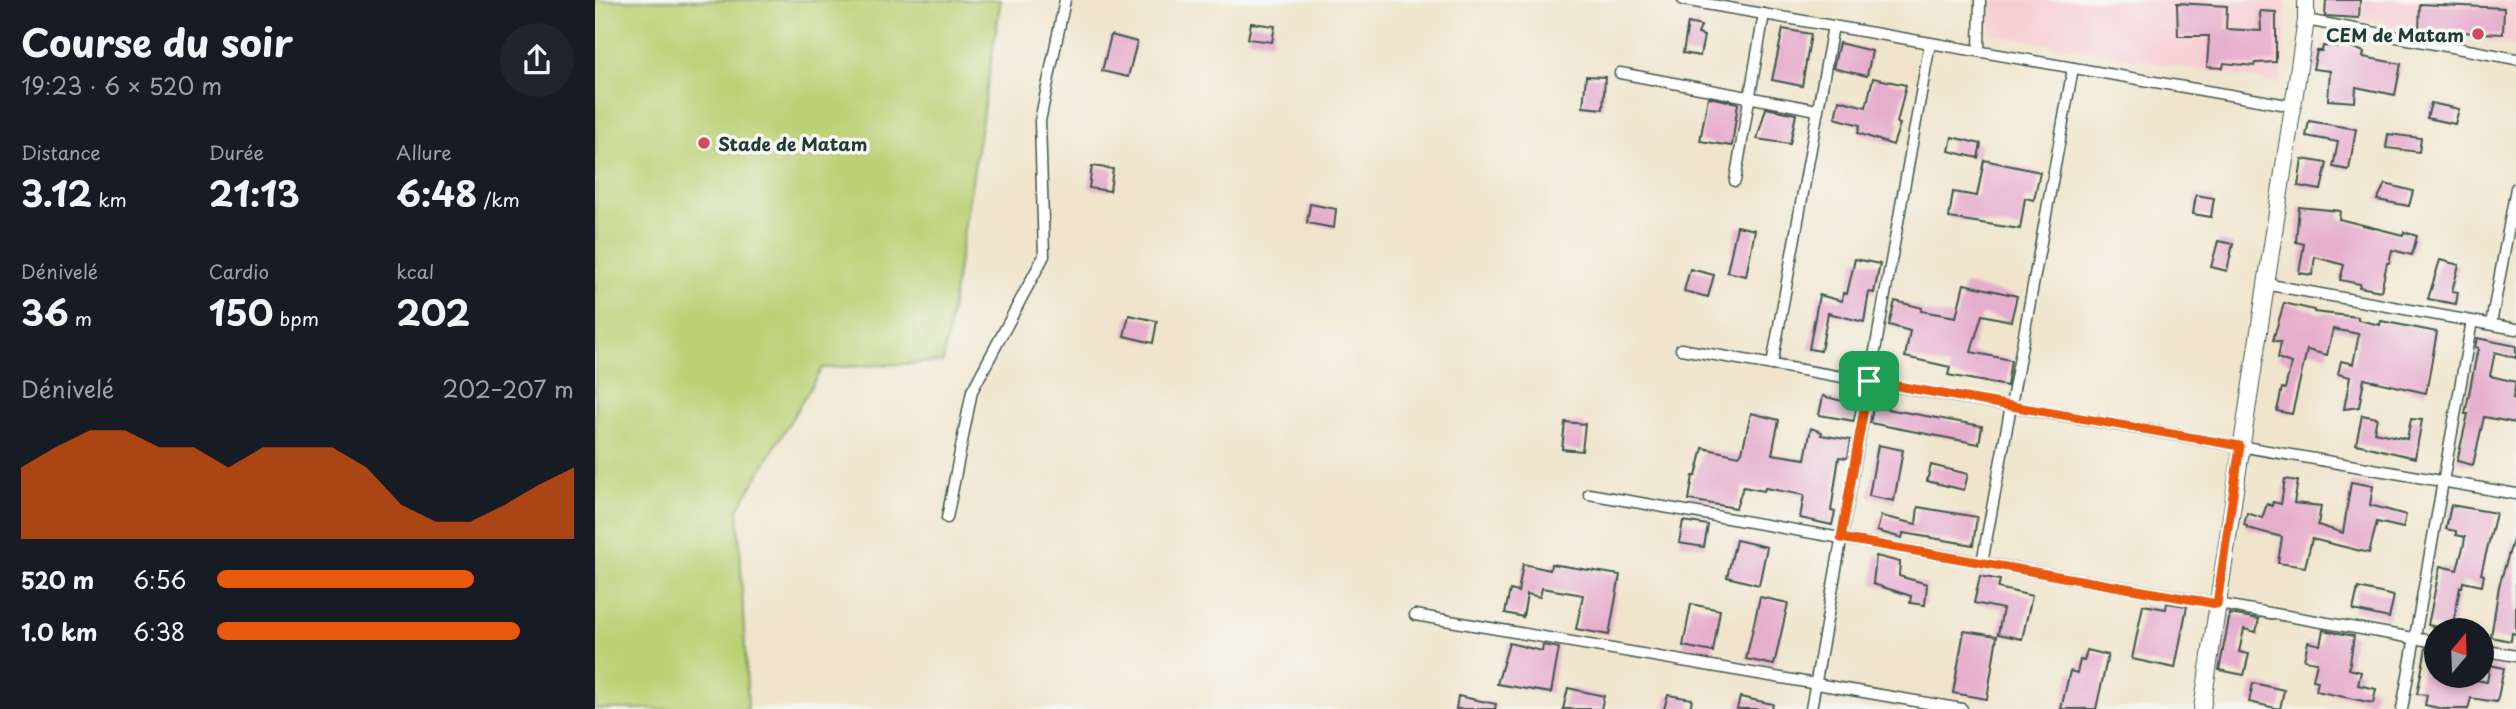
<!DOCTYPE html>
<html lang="fr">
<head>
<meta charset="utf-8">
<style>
	body { margin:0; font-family:"Playpen Sans",sans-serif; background:#20242c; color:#f1f3f6; height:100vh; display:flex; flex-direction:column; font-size:26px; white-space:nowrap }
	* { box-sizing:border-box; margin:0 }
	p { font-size:23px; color:#9ea1a6 }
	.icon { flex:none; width:38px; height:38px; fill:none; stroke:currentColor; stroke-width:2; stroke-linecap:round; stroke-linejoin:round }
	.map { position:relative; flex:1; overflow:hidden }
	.drawer { display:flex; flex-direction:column; background:#171b24; width:595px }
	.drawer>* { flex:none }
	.needle { width:46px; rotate:19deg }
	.buttons { position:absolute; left:1829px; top:618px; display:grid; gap:14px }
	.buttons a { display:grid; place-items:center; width:70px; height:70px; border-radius:50%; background:#171b24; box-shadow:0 4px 10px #0003; font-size:35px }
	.pin { position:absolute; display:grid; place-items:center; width:60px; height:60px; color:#fff; margin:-30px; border-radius:14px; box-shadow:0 4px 10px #0006 }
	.round { display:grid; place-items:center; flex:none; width:74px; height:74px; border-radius:37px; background:#20242c }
	.summary { display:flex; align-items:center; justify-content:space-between; height:119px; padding:0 21px }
	h1 { font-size:38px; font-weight:700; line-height:52px }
	.metrics { display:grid; grid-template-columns:repeat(3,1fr); gap:10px; height:119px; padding:7px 21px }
	.metrics div { display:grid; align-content:center }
	.metrics b { font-size:35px; font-weight:700 }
	.metrics small { font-size:19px; font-weight:400 }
	.metrics p { font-size:19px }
	.chart { height:196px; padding:14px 21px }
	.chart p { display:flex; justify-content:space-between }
	.chart svg { width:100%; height:126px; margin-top:7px; fill:#ea580c; opacity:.7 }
	ul { padding:0 21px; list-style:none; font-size:23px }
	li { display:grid; grid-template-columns:112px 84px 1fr; align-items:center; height:52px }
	li i { height:18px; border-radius:9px; background:#ea580c }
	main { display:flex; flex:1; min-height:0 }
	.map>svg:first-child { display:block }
</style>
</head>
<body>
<main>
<section class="drawer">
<div class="summary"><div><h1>Course du soir</h1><p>19:23 · 6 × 520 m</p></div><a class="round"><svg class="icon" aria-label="share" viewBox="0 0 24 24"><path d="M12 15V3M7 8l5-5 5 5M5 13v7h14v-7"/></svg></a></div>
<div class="metrics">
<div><p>Distance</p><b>3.12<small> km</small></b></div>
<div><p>Durée</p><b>21:13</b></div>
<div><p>Allure</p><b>6:48<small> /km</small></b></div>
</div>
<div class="metrics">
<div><p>Dénivelé</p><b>36<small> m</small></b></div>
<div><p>Cardio</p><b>150<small> bpm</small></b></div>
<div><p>kcal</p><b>202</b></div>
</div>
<div class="chart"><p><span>Dénivelé</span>202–207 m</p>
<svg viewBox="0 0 160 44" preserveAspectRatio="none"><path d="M0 44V19L10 12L20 6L30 6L40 12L50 12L60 19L70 12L80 12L90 12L100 19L110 32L120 38L130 38L140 32L150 25L160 19V44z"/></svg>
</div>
<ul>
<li><b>520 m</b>6:56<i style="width:72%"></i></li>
<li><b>1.0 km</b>6:38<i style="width:85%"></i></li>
</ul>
</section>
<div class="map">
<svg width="1921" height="709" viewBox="0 0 1921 709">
	<rect width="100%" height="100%" fill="#f6f6f2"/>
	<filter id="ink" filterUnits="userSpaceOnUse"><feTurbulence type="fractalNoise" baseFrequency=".0143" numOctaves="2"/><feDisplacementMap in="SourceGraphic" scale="14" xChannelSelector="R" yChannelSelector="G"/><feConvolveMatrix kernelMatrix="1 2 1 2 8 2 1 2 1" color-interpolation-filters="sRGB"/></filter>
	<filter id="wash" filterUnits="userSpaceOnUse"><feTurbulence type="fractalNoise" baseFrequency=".00686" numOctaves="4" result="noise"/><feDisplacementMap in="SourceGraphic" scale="28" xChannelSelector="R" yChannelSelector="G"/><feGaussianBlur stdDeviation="1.57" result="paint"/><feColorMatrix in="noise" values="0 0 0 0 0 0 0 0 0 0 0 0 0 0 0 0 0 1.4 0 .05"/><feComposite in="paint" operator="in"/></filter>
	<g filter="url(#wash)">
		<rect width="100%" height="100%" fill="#f0e5cc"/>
		<g fill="#f7cfd3">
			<polygon points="1396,0 1691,0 1687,84 1395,34"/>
			<polygon points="1769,0 1921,0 1921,46 1767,21"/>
		</g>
		<polygon fill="#bbd176" stroke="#6d8755" stroke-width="2" points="0,0 406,0 348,362 227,368 143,509 153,709 0,709"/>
		<g id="blocks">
			<g fill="#e6aecd">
				<polygon points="1731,0 1765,0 1764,18 1730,16"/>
				<polygon points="1582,3 1632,6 1631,29 1666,31 1665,11 1681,12 1681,62 1660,63 1659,66 1629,63 1628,68 1612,67 1614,36 1583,36"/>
				<polygon points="1825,4 1909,8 1908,34 1824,30"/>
				<polygon points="656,23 680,26 677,42 653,39"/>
				<polygon points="1093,23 1106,26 1103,34 1109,36 1105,56 1088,53"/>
				<polygon points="1188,29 1216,34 1207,86 1177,80"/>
				<polygon points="516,35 542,42 533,77 507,71"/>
				<polygon points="1244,43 1277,51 1272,76 1238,68"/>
				<polygon points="1728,46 1756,47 1769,52 1768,57 1806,64 1800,95 1761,87 1760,102 1733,100 1735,71 1718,69 1722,51 1727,51"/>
				<polygon points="991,76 1010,77 1008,109 988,107"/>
				<polygon points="1278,78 1311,85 1302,123 1305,124 1298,145 1263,133 1265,125 1240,118 1244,100 1271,107"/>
				<polygon points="1113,97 1143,103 1137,146 1105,141"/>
				<polygon points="1836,103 1864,109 1860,124 1832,118"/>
				<polygon points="1171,108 1201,114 1195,144 1162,139"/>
				<polygon points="1714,121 1761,129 1754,170 1738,167 1743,142 1711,136"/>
				<polygon points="1793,134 1826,138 1824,152 1791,148"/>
				<polygon points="1357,137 1386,144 1383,158 1354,151"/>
				<polygon points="1707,159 1732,163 1726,190 1703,186"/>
				<polygon points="1389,160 1445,172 1439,200 1430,198 1425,229 1354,218 1358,192 1382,196"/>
				<polygon points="497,166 518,169 515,191 494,188"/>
				<polygon points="1790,184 1818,191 1814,206 1782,200"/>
				<polygon points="1601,195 1619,198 1616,217 1598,214"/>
				<polygon points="715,204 741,209 739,228 712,223"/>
				<polygon points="1704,207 1745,211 1744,219 1808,235 1809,232 1822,236 1817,255 1797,250 1794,263 1792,263 1786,291 1764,287 1765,284 1745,280 1749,265 1720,257 1717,275 1704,273 1709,244 1701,242"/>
				<polygon points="1142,226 1160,230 1151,276 1132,272"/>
				<polygon points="1623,241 1638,244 1632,271 1616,267"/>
				<polygon points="1260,259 1285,264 1279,293 1274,292 1269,322 1233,313 1226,351 1214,349 1224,295 1247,301 1248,293 1252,294"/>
				<polygon points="1845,260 1864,265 1857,291 1863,292 1861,304 1833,299"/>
				<polygon points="1095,269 1119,275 1113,297 1089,291"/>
				<polygon points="1369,284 1422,296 1416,321 1387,315 1376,352 1416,360 1412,386 1353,375 1355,367 1310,357 1315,331 1294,325 1300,301 1327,308 1326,311 1361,317"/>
				<polygon points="1689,303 1719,310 1719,312 1763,317 1763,320 1785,325 1786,321 1842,332 1831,393 1769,379 1764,407 1749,409 1755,377 1743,374 1746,361 1758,364 1764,334 1738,329 1732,355 1712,350 1697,414 1682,411 1687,388 1690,389 1696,363 1683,358 1686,342 1678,340"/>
				<polygon points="534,315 562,321 558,343 529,336"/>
				<polygon points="1882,338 1921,346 1921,358 1900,352 1895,376 1921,382 1918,398 1921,399 1921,423 1889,417 1878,465 1862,461 1873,414 1870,414 1883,348 1880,347"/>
				<polygon points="1228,396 1262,405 1259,421 1224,415"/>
				<polygon points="1281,407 1387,426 1384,444 1275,423 1278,408 1281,409"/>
				<polygon points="1156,413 1184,420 1177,454 1210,459 1216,428 1227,432 1226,435 1256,440 1253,458 1244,457 1236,511 1240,512 1237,525 1205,518 1209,495 1170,488 1169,491 1148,487 1141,508 1094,500 1098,476 1101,476 1108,448 1144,456 1147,452"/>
				<polygon points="1767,415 1782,418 1779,432 1812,439 1816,419 1827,420 1820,458 1761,444"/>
				<polygon points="970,422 990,424 987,451 967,449"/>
				<polygon points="1283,445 1308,450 1299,501 1274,496"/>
				<polygon points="1336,465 1373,474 1369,490 1332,481"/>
				<polygon points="1690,479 1703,481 1699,503 1726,506 1723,525 1748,533 1756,482 1778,486 1775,505 1811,515 1808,528 1782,522 1774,553 1717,539 1710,567 1683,563 1687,537 1652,528 1652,526 1649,525 1652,513 1667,518 1672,504 1677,506 1678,502 1686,504"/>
				<polygon points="1856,505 1901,513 1886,574 1889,575 1887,586 1868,582 1867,587 1865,587 1857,630 1833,625 1845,566 1862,570 1869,544 1870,537 1861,535 1861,531 1851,529"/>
				<polygon points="1323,507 1382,517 1378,545 1308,533 1307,538 1282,531 1286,516 1321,524"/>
				<polygon points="1088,521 1113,525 1109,547 1084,543"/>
				<polygon points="1141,540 1172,547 1164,585 1132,577"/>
				<polygon points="1918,540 1921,540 1921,634 1917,633 1916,641 1896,637 1904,586"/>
				<polygon points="1281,556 1305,562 1304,576 1332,584 1330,605 1315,603 1316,596 1278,584"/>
				<polygon points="928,564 955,570 956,564 1025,575 1014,635 981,629 988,595 947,588 945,597 932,594 928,617 910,613 915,590 923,592"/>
				<polygon points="1385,576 1405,580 1403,588 1437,596 1427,639 1403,634 1408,609 1379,603"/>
				<polygon points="1763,588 1799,596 1794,618 1758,610"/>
				<polygon points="1165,597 1193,603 1179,665 1151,659"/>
				<polygon points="1572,603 1592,606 1580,668 1537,659 1548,605 1571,609"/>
				<polygon points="1096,604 1125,610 1118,652 1088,646"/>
				<polygon points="1635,614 1664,619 1661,632 1649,629 1644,652 1654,654 1649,675 1624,670"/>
				<polygon points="1728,630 1759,636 1754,669 1766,672 1763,685 1781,689 1778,703 1721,691 1723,681 1718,680 1722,662 1709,660 1713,642 1725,645"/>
				<polygon points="1369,631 1402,636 1392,699 1358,693"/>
				<polygon points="914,643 947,651 948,645 964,648 956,693 902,684"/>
				<polygon points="1831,648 1841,650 1841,676 1859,676 1892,682 1895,665 1909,668 1902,702 1876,698 1873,709 1848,709 1830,705 1832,695 1822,694"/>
				<polygon points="1492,650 1513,655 1501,709 1466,709 1475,671 1482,673 1485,660 1489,661"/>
				<polygon points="1658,683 1689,690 1685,709 1654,702"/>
				<polygon points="973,688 1009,696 1006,709 968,709"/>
				<polygon points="1073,695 1097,699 1095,709 1069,709"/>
				<polygon points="863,696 901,704 900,709 861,709"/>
				<polygon points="1145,697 1178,704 1177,709 1142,709"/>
			</g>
		</g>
	</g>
	<g filter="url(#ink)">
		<use href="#blocks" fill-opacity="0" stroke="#3e564b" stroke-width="2"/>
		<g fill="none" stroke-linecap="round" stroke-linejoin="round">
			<defs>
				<g id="street">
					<polyline points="1088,0 1698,106"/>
					<polyline points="1711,20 1921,59"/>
					<polyline points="1384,51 1385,0"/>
					<polyline points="1025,73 1222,110"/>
					<polyline points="1140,181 1169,14"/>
					<polyline points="1670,284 1921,329"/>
					<polyline points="1896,324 1921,188"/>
					<polyline points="1086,349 1921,494"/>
					<polyline points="1177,365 1238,26"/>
					<polyline points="994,494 1841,642"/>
					<polyline points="352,518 377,391 449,256 445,121 470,0"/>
					<polyline points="1387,563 1478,68"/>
					<polyline points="820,615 1367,709"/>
					<polyline points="1886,650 1921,656"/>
					<polyline points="1216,709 1335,43"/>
					<polyline points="1807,709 1877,321"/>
				</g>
				<polyline id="secondary" points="1607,709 1711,20 1711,0"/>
			</defs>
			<use href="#street" stroke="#3e564b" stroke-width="13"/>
			<use href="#secondary" stroke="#3e564b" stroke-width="18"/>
			<use href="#street" stroke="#fff" stroke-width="10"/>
			<use href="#secondary" stroke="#fff" stroke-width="16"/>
		</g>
	</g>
	<g fill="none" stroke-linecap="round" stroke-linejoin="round" filter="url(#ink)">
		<defs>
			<polygon id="route" points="1274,381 1645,446 1622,604 1246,538"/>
		</defs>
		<use href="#route" stroke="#fff" stroke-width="14"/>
		<use href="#route" stroke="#ea580c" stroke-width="9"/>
	</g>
	<g fill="#d1495b" stroke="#f6f6f2" stroke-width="2.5">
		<circle cx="1883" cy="34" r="7"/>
		<circle cx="109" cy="143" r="7"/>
	</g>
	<g text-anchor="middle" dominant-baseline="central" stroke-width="7" stroke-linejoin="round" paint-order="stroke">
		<g font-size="18" font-weight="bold" fill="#1f3d34" stroke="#f6f6f2" text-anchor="end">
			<text x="1869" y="34">CEM de Matam</text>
			<text x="123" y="143" text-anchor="start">Stade de Matam</text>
		</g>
	</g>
</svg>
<div class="buttons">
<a><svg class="needle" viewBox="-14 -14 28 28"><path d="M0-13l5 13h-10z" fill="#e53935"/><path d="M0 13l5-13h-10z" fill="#9ea1a6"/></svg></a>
</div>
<div class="pin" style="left:1274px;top:381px;background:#1e9e55"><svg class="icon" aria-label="arrive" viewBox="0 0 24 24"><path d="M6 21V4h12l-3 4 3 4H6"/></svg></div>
</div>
</main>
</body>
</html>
